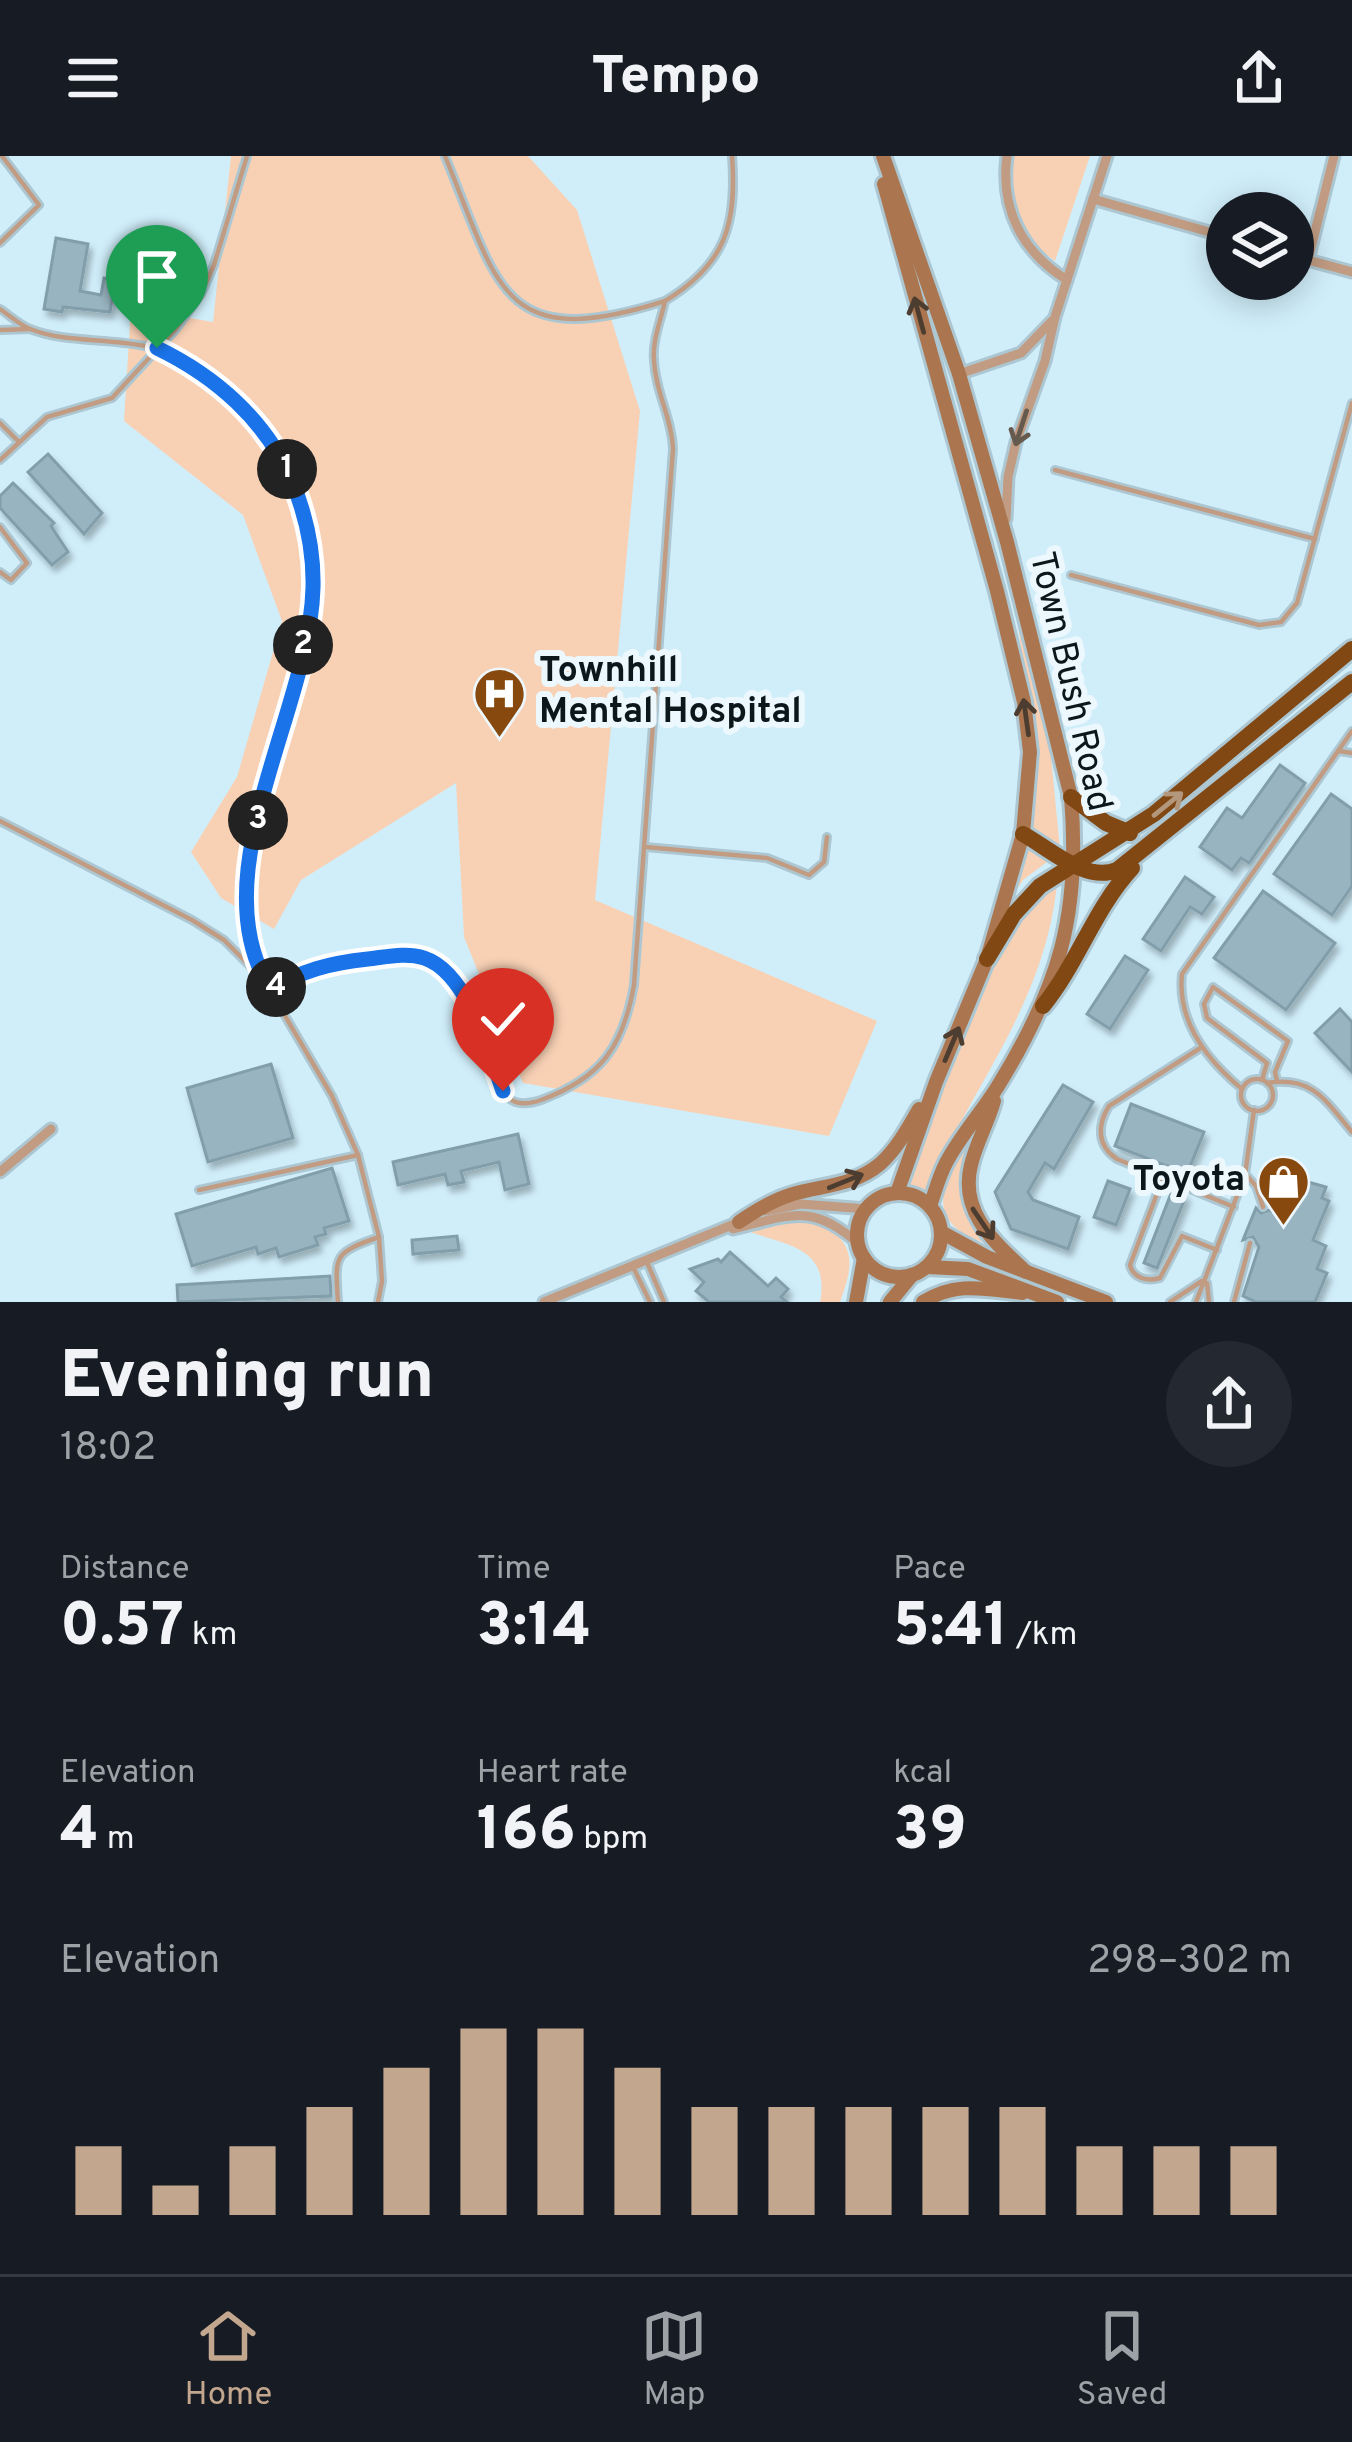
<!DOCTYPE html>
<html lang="en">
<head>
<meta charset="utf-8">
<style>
	body { margin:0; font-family:Overpass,sans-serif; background:#242831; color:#f1f3f6; height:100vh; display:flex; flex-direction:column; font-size:45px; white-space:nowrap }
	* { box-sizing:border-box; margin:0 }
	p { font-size:39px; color:#9ea1a6 }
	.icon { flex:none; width:66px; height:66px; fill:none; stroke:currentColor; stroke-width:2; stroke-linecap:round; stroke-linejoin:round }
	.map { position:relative; height:1146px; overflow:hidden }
	.panel { display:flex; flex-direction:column; background:#171b24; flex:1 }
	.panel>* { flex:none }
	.buttons { position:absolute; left:1206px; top:36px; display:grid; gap:24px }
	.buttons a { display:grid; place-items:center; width:108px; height:108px; border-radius:50%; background:#171b24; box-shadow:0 6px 30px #0003; font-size:60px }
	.pin { position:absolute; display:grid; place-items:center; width:102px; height:102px; color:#fff; margin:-123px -51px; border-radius:50% 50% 50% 0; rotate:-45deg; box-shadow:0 0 12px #0007 }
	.pin .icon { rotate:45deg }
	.km { position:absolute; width:60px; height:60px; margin:-30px; border-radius:50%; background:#222; color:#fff; font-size:33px; line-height:60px; text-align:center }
	.round { display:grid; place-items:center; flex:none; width:126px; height:126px; border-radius:63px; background:#242831 }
	.headline { display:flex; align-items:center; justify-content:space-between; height:204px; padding:0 60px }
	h1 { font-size:66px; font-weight:800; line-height:90px }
	.figures { display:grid; grid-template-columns:repeat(3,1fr); gap:18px; height:204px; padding:12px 60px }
	.figures div { display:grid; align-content:center }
	.figures b { font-size:60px; font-weight:800 }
	.figures small { font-size:33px; font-weight:400 }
	.figures p { font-size:33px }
	.chart { height:336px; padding:24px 60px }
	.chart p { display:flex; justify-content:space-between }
	.chart svg { width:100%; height:216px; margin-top:12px; stroke:#c2a68e; stroke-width:6 }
	header { display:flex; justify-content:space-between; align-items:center; height:156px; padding:0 60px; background:#171b24; font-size:54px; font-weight:800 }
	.dock { display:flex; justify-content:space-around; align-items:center; height:168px; border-top:3px solid #363941; background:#171b24; font-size:33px; color:#9ea1a6 }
	.dock a { display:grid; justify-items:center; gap:6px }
	.dock .active { color:#c2a68e }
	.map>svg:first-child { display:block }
</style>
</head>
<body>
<header><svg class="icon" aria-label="menu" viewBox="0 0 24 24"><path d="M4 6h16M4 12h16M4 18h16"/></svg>Tempo<svg class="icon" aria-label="share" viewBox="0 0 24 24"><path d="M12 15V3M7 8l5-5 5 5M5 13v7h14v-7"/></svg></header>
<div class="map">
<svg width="1352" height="1146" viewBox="0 0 1352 1146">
	<defs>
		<filter id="shadow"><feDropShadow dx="3.5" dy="6" stdDeviation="3" flood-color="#0004"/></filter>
	</defs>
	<rect width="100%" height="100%" fill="#d0eefa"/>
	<g fill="#f8d1b5">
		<polygon points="231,0 528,0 577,54 640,255 595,744 877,865 829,980 523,927 464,781 456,627 301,724 274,773 221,742 191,696 237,621 282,465 243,359 124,265 131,152 213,166"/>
		<path d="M1012,0H1090L1055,105C1019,82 1009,40 1012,0Z"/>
		<polygon points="1018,470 1050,590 1060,693 1030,675 1032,572"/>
		<polygon points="1023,689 1051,703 1023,724 1003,755"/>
		<path d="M1058,718C1048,846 974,925 926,1036L904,1029L969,856L1006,770Z"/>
		<path d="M977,968C958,1010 951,1048 983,1086C912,1062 953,1012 977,968Z"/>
		<path d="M815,1063C856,1087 855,1105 840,1146H820C831,1089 782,1089 745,1074L777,1064Z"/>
	</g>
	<g fill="#98b4c0" stroke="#829eaa" stroke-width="3" filter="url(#shadow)">
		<polygon points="56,82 88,88 80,135 101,139 104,122 115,124 110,156 63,151 62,156 44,153"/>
		<polygon points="48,298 102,357 84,378 28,316"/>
		<polygon points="13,327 54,367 51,370 68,396 52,409 0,352 0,340"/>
		<polygon points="1280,609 1305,627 1249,707 1241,702 1232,714 1200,691 1227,652 1242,662"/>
		<polygon points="1331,638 1352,653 1352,730 1332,759 1274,718"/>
		<polygon points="1185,721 1214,741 1202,758 1190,751 1161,795 1143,783"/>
		<polygon points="1263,735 1335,787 1286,854 1214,802"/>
		<polygon points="1125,800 1148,814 1110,873 1087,858"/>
		<polygon points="1340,853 1352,866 1352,916 1315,877"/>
		<polygon points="271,908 293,982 208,1006 187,932"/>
		<polygon points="1063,929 1093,946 1054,1013 1045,1007 1028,1036 1033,1044 1079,1061 1068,1093 1011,1073 995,1036"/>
		<polygon points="1131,948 1204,976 1187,1018 1115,990"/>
		<polygon points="518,978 529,1028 505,1034 499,1006 461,1015 464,1026 448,1029 445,1018 398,1029 393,1006"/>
		<polygon points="332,1012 349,1065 324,1072 326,1078 315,1081 318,1089 279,1101 276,1092 258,1098 256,1091 192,1110 176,1058"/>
		<polygon points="1283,1019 1326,1031 1322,1042 1329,1045 1313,1084 1326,1090 1317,1113 1327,1117 1315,1146 1256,1146 1243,1140 1259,1091 1253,1081 1243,1084 1256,1052 1261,1057 1269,1054 1277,1057 1288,1032 1279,1028"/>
		<polygon points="1108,1025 1130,1033 1116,1069 1094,1061"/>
		<polygon points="1172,1035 1186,1040 1157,1112 1144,1107"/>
		<polygon points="457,1080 459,1094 413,1098 412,1084"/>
		<polygon points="730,1096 768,1130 776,1122 788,1133 781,1141 787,1146 709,1146 696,1135 704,1126 690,1113 718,1103 721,1106"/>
		<polygon points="330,1120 331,1140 178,1146 177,1129"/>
	</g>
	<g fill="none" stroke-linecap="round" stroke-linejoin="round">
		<defs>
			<g id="lane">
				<path d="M445,0C499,132 501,197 665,145"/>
				<polyline points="0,87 39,49 2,0"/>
				<path d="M0,153C9,159 20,169 30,173C82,193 138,174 190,209C343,312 321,436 279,592C264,648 244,703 247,762C248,782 259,804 264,824"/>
				<polyline points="0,174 30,173"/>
				<polyline points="0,267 17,284"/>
				<polyline points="0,304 47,261 112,242 175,174 201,138 214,109 247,0"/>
				<polyline points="1055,314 1315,383"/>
				<polyline points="0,371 27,407 11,424 0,416"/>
				<polyline points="1071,419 1259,469 1281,466 1297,447 1352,247"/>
				<polyline points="1339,595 1352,597"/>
				<polyline points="0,665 192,764 224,784 264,824 332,940 358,999 379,1081 382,1125 378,1146"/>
				<polyline points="646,691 767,702 809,719 824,706 827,681"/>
				<path d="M271,834C305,813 337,807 376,802C451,793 467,832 490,896C495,909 498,929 507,940C515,950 530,948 541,944C601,922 623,891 634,829L673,293C672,262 655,235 654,204C652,185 661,164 665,145C726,108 737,68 732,0"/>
				<path d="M1202,891L1109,950C1097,969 1097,990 1117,1003L1234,1051"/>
				<circle cx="1257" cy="939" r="16"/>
				<polyline points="1262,924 1267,907 1207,862 1204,848 1213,831 1288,885 1275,916 1277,925"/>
				<path d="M1267,927C1313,920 1325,944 1352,976"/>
				<path d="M1242,933C1207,904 1177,865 1182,818L1352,575"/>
				<polyline points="1247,1020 1256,1030 1263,1051"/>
				<path d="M1163,1022L1130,1109C1133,1122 1147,1126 1160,1122L1182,1080L1217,1094"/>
				<polyline points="199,1034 358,999"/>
				<polyline points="646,1104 664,1146"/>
				<polyline points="634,1113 650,1146"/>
				<polyline points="1207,1127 1209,1146"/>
				<path d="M338,1146C335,1099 333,1097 379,1081"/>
				<polyline points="1170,1146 1202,1125"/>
				<polyline points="1196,1146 1245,1019 1254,954"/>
				<polyline points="1234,1146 1250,1087"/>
			</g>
			<g id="street">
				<path d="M1007,0C1000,53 1022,96 1067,124"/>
				<polyline points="1093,43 1227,81"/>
				<polyline points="1293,100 1352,116"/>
				<polyline points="1308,104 1334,0"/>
				<polyline points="959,218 1021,197 1052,165"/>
				<polyline points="1006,363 1008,321 1016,286 1045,205 1055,161 1107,0"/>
				<polyline points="0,1016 51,973"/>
				<polyline points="765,1055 801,1048 867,1053"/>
				<path d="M733,1073C791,1059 812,1046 859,1088"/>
				<polyline points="544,1146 744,1064"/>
			</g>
			<g id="secondary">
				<path d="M883,0L959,218L1007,386L1071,641C1081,758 1059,831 998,930C982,956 960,980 946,1007C939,1020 935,1036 930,1050"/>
				<polyline points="884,28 997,435 1024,546 1030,596 1023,678 987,803 936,926 897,1037"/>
				<path d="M994,945C988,967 976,987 971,1009C959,1057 995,1086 1026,1116"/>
				<circle cx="899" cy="1079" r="42"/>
				<path d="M739,1066C755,1055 771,1045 790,1039C821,1029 852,1031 880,1008C897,993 908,972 919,953"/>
				<polyline points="941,1076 987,1101 1106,1146"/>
				<polyline points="927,1111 968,1113 1057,1146"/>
				<polyline points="856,1146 864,1102"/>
				<polyline points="890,1146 912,1119"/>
				<path d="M923,1146C956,1125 985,1133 1022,1137"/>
			</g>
			<g id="highway">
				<polyline points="1071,641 1106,667 1130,677"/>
				<path d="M1023,678C1050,693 1086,727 1117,714L1352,526"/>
				<polyline points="987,803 1014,758 1040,730 1154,658 1352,493"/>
				<path d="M1043,850C1078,807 1094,753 1132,712"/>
			</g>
		</defs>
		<use href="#lane" stroke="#adc7d2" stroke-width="10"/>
		<use href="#street" stroke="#adc7d2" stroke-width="15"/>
		<use href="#secondary" stroke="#adc7d2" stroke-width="20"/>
		<use href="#highway" stroke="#adc7d2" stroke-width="22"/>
		<use href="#lane" stroke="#c19c82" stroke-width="4.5"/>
		<use href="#street" stroke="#c19c82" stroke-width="9"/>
		<use href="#secondary" stroke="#ab764f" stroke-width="14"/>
		<use href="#highway" stroke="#824814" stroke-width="16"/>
	</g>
	<defs><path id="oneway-shaft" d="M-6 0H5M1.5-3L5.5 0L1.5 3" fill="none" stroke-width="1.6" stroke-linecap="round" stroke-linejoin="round" transform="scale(3)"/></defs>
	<g stroke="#4c3d30">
		<use href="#oneway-shaft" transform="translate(919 159) rotate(-105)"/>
		<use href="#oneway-shaft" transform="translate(1026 561) rotate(-98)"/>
		<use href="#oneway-shaft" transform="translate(952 888) rotate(-67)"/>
		<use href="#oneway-shaft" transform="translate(846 1025) rotate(-22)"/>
		<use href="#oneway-shaft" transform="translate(983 1068) rotate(56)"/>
	</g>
	<use stroke="#665a4e" href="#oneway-shaft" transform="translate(1021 272) rotate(108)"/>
	<use stroke="#b2977d" href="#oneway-shaft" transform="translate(1168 648) rotate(-39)"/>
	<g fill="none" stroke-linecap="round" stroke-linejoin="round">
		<defs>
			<path id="route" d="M157,192C215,220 266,264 292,325C306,359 314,394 313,432C310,554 198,721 271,834C302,814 331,807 368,803C386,801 406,796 424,802C467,816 489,895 503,935"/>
		</defs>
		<use href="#route" stroke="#fff" stroke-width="24"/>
		<use href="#route" stroke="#1a73e8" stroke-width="15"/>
	</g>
	<defs>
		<symbol id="hospital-pin" viewBox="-11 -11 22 30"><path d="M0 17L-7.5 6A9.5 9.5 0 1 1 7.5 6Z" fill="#88490f" stroke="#ecf8fd"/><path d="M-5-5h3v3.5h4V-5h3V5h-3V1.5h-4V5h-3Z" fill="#fff"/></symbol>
		<symbol id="shop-pin" viewBox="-11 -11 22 30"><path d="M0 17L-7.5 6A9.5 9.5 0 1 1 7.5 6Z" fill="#88490f" stroke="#ecf8fd"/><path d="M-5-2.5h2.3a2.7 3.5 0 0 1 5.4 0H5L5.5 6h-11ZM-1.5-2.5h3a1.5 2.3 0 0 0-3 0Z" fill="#fff"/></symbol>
	</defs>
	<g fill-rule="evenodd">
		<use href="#hospital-pin" x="470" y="508" width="59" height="81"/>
		<use href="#shop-pin" x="1254" y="996" width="59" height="81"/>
	</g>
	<g text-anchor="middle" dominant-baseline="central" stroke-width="12" stroke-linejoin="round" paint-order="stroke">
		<g font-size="36" font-weight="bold" fill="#0c171b" stroke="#ecf8fd" text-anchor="start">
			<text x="539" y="516">Townhill<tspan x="539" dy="41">Mental Hospital</tspan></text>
			<text x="1245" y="1025" text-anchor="end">Toyota</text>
		</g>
		<g font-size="36" fill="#0c171b" stroke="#ecf8fd">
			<text transform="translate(1069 526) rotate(77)">Town Bush Road</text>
		</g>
	</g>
</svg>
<div class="buttons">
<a><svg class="icon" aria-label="layers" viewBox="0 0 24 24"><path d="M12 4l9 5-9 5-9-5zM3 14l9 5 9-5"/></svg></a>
</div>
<div class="pin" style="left:157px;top:192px;background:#1e9e55"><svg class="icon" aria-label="arrive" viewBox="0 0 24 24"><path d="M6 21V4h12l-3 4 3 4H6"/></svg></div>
<div class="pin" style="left:503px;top:935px;background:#d93025"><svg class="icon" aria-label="check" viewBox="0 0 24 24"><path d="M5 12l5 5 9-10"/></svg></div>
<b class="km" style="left:287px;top:313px">1</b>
<b class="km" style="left:303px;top:489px">2</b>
<b class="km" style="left:258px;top:664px">3</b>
<b class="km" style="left:276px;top:831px">4</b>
</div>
<section class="panel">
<div class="headline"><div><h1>Evening run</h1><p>18:02</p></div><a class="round"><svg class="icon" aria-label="share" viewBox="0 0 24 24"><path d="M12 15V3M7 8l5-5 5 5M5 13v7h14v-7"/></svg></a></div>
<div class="figures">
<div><p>Distance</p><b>0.57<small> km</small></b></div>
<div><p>Time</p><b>3:14</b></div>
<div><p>Pace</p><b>5:41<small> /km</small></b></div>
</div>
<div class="figures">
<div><p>Elevation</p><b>4<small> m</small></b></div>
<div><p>Heart rate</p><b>166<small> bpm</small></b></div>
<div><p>kcal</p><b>39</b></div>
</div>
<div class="chart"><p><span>Elevation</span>298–302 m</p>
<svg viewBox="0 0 160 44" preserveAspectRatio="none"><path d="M5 44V30M15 44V38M25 44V30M35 44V22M45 44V14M55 44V6M65 44V6M75 44V14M85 44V22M95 44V22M105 44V22M115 44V22M125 44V22M135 44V30M145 44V30M155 44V30"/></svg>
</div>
</section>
<nav class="dock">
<a class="active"><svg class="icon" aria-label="home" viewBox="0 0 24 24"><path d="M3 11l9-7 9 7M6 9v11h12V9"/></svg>Home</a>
<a><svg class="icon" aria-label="map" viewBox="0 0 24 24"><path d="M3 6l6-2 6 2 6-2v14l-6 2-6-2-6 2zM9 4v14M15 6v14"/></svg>Map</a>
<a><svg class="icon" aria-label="saved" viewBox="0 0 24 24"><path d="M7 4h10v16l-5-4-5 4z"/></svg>Saved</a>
</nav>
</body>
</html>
